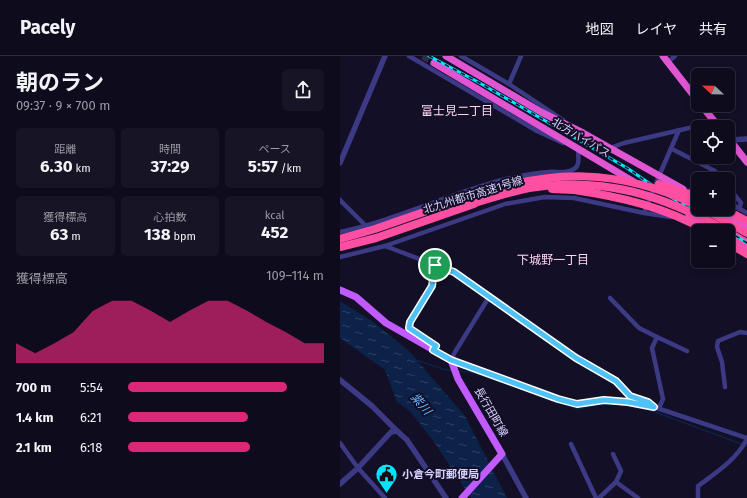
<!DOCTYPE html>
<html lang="ja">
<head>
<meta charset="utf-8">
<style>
	body { margin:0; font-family:"Fira Sans","Noto Sans JP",sans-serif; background:#171425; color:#f1f3f6; height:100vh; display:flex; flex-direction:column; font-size:15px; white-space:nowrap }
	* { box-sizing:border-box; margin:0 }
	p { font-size:13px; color:#9b9ba3 }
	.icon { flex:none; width:22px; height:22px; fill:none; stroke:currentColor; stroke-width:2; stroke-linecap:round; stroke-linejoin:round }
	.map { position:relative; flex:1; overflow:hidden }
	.side { display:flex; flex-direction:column; background:#0e0b1c; width:340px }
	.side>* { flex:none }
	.needle { width:26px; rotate:292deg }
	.buttons { position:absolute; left:351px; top:12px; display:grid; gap:8px }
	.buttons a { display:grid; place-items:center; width:44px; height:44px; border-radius:6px; background:#0e0b1c; box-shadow:0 2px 6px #0003,0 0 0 1px #2e2b3b; font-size:20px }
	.pin { position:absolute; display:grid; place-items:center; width:34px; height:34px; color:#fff; margin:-17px; border:2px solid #fff; border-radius:50%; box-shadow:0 1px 4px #0007 }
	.round { display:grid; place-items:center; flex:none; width:42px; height:42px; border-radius:6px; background:#171425 }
	.overview { display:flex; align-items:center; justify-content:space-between; height:68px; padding:0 16px }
	h1 { font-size:22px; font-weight:700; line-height:30px }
	.stats { display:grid; grid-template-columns:repeat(3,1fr); gap:6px; height:68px; padding:4px 16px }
	.stats div { display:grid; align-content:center; border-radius:6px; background:#171425; text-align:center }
	.stats b { font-size:17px; font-weight:700 }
	.stats small { font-size:11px; font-weight:400 }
	.stats p { font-size:11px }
	.chart { height:112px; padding:8px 16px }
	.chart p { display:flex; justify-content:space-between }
	.chart svg { width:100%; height:72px; margin-top:4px; fill:#db2777; opacity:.7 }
	ul { padding:0 16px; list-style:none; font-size:13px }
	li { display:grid; grid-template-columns:64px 48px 1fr; align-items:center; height:30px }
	li i { height:10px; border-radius:5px; background:#db2777 }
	header { display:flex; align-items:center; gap:24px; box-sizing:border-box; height:56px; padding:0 20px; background:#0e0b1c; border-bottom:1px solid #2e2b3b }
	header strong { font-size:19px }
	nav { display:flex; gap:22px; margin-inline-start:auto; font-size:14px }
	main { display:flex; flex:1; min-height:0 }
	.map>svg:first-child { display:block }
</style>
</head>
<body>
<header>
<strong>Pacely</strong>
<nav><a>地図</a><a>レイヤ</a><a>共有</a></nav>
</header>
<main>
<section class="side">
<div class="overview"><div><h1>朝のラン</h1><p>09:37 · 9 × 700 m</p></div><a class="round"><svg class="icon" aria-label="share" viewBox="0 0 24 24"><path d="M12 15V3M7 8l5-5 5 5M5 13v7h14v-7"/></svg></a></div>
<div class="stats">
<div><p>距離</p><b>6.30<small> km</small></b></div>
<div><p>時間</p><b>37:29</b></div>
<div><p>ペース</p><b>5:57<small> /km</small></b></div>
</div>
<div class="stats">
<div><p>獲得標高</p><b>63<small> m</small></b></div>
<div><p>心拍数</p><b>138<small> bpm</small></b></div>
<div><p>kcal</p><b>452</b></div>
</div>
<div class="chart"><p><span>獲得標高</span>109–114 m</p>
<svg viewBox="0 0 160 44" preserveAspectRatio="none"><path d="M0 44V32L10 38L20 32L30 25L40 12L50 6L60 6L70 12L80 19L90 12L100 6L110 6L120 12L130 19L140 25L150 32L160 32V44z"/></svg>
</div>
<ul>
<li><b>700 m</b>5:54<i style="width:81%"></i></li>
<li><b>1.4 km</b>6:21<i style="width:61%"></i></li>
<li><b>2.1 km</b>6:18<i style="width:62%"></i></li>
</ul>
</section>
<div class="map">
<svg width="407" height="442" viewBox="0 0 407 442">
	<defs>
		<pattern id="water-ripples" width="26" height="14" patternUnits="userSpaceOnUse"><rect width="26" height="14" fill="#0c2248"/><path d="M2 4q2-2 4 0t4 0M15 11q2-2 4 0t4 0" fill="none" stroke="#2f4163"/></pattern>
	</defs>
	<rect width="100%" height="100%" fill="#130f26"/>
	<polygon fill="url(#water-ripples)" points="0,245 32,265 69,295 125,360 167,442 131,442 94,386 70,355 57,346 45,314 0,282"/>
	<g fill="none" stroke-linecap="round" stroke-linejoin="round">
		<g stroke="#0c2248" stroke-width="1.5">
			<polyline points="76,304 103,313 113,315"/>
			<polyline points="119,315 135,317 238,353 261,348 275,348 307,353 407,390"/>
		</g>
		<polyline stroke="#312d47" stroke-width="7" stroke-dasharray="7 3.5" stroke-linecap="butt" points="83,0 94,7"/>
		<g stroke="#3d3a85" stroke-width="4.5">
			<polyline points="69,0 197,75 223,87"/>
			<polyline points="121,0 169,28 223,64"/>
			<polyline points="327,7 335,0"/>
			<polyline points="169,28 181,0"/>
			<polyline points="270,92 284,87 375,66"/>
			<polyline points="332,93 375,115 381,123"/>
			<polyline points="388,131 401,147 399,153"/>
			<polyline points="347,135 358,134"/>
			<polyline points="0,144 26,170"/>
			<polyline points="388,146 407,157"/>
			<polyline points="304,157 319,120 339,74"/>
			<path d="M0,176C57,164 110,137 166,123C180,120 194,117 208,116C216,115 225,118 232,114C241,111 238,100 238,93L236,92"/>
			<polyline points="45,190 114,216 236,301 276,325 290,340 308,346 313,350"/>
			<polyline points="0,201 45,190 165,148 205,141 234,142 304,157 331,161"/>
			<polyline points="149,241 115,296 111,304 218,343 237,348 264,344 287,345 314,351 407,382"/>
			<polyline points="270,242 299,272 317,281 312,292 323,343 319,352"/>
			<polyline points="317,281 347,295"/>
			<polyline points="93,294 96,290 69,273 70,266 92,230 95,209"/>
			<polyline points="385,331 382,306 377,291 378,285 400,276 407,277"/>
			<polyline points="0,387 18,412 45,442"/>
			<polyline points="231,388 256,442"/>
			<polyline points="276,426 298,442"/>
			<polyline points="259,442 276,426 281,415 273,398"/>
			<path d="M358,442V430C377,416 396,404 407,383"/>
		</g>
		<g stroke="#3d3a85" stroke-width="5.5">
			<polyline points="390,84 407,83"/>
			<polyline points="0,107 45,0"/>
			<polyline points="0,324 32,350 57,375"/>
			<polyline points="162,398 186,442"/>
			<polyline points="0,428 18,412 51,376 57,375 67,384 106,442"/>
		</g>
		<polyline stroke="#c25bff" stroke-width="7" points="0,234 16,241 46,267 111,304 118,323 162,398 122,442"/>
		<g stroke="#e055d1" stroke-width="7">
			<polyline points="106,0 201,56 243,77 343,133"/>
			<polyline points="323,0 358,45"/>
			<polyline points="94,7 294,126"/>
			<polyline points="361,49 379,71"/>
			<polyline points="388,82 407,106"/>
			<polyline points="377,153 407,171"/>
			<polyline points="349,159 376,175"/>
			<polyline points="388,182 407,193"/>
		</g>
		<g stroke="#ff4fa3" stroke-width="8">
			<polyline points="212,133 234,134"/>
			<polyline points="364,153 407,177"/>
			<polyline points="384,153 407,165"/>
			<polyline points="388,176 407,187"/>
			<polyline points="0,183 35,173 127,141"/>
			<polyline points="388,187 407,198"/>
			<polyline points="0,191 36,182 134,148"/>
		</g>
		<defs>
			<g id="rail">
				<polyline points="89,0 138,26 287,112 319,134 388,175"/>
				<polyline points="388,175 407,187"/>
			</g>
		</defs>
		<use href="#rail" stroke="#00e5ff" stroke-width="3"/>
		<use href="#rail" stroke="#130f26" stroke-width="1.5" stroke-dasharray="4.5" stroke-linecap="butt"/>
		<g stroke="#ff4fa3" stroke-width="8">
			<polyline points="319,128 358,141"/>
			<path d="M234,134C282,141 324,151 367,175"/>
			<path d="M127,141C210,113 278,111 358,150"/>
			<path d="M128,149C148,143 169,136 189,132C263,120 323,139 387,175"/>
		</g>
	</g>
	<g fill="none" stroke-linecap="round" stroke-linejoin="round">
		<defs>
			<polygon id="route" points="95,209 114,216 236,302 276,325 290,340 308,346 314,351 288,346 264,344 237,348 218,343 111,304 93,294 96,290 69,272 70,266 92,230"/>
		</defs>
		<use href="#route" stroke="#fff" stroke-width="8"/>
		<use href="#route" stroke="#4fc3f7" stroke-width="5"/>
	</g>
	<defs>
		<symbol id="civic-pin" viewBox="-11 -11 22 30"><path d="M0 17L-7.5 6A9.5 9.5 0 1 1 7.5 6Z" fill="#00e5ff" stroke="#130f26"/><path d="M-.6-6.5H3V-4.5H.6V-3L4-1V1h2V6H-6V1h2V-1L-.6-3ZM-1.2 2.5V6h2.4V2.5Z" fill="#111"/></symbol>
	</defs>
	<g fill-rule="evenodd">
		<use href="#civic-pin" x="34" y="406" width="25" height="34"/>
	</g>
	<g text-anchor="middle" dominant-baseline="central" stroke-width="4" stroke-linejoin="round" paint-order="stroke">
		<g font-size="11" fill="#d9d4ff" stroke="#130f26">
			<text transform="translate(241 82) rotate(31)">北方バイパス</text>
			<text transform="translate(133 139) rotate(-17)">北九州都市高速1号線</text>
			<text transform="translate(151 356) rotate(60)">長行田町線</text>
		</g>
		<g font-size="11" font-weight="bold" fill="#d9d4ff" stroke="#130f26" text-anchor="start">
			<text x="62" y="418">小倉今町郵便局</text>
		</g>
		<g font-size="12" fill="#ffd6f0" stroke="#130f26">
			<text x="117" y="55">富士見二丁目</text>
			<text x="213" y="204">下城野一丁目</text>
		</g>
		<g font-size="12" font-style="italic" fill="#62b6ff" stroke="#130f26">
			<text transform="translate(81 348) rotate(49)">紫川</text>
		</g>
	</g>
</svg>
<div class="buttons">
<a><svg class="needle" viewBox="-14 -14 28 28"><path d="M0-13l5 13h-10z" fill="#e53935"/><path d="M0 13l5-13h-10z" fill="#9b9ba3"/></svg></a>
<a><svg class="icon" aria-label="locate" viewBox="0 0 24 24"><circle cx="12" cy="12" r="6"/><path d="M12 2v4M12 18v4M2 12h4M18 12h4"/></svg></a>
<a>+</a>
<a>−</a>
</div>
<div class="pin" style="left:95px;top:209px;background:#1e9e55"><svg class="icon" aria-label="arrive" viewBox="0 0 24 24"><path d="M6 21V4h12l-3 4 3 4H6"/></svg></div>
</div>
</main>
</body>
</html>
